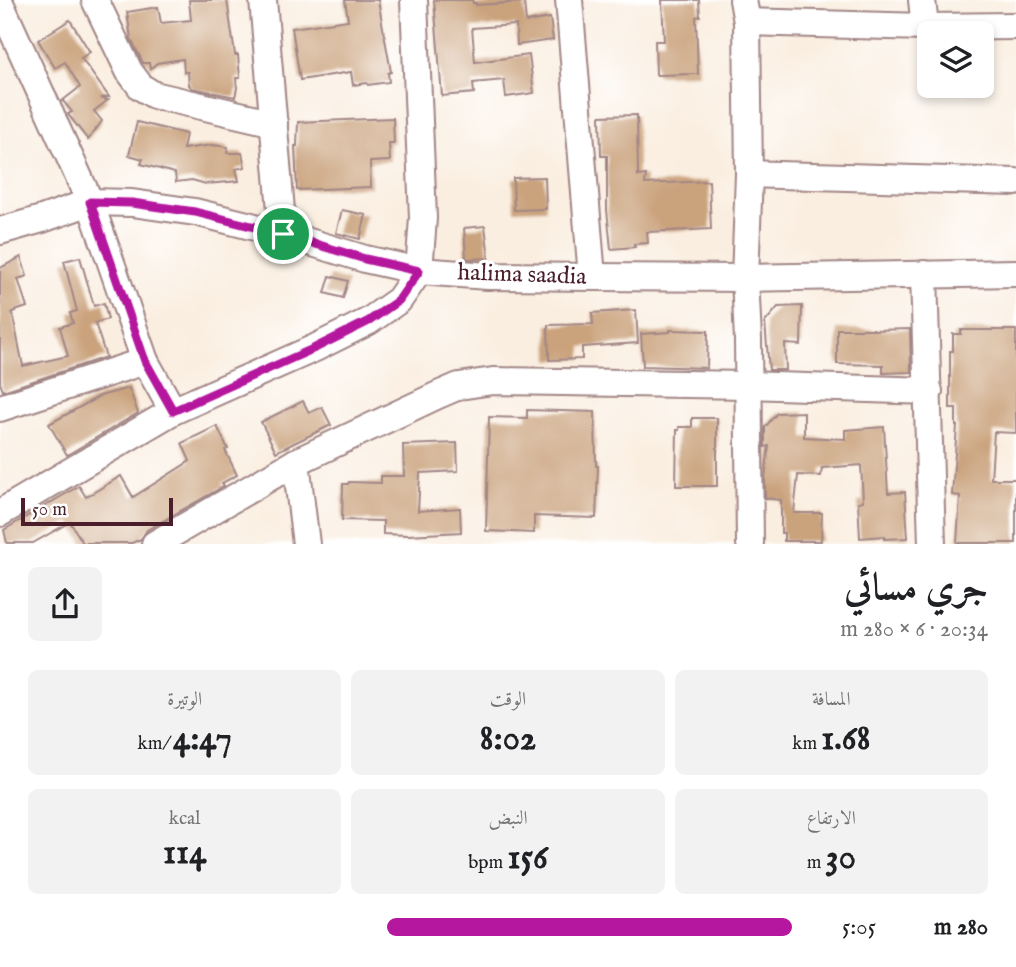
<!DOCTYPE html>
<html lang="ar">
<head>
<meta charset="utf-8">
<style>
	body { margin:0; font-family:"IM FELL English",Amiri,serif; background:#f2f2f2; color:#202124; direction:rtl; height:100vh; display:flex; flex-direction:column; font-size:26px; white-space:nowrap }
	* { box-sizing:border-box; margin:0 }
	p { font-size:23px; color:#757577 }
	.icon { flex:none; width:38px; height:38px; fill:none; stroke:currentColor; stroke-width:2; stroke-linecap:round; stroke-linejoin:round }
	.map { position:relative; height:544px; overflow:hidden; direction:ltr }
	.details { display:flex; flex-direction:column; background:#fff; flex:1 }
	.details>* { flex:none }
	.buttons { position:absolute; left:917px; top:21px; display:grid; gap:14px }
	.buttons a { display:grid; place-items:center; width:77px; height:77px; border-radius:10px; background:#fff; box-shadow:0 4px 10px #0003; font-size:35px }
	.scale { position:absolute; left:21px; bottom:18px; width:152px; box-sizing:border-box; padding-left:7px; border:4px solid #4a1f2b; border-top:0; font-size:19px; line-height:24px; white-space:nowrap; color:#4a1f2b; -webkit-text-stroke:5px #fff; paint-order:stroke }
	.pin { position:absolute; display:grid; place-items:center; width:60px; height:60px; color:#fff; margin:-30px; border:4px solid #fff; border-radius:50%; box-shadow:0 2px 7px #0007 }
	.round { display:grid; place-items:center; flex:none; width:74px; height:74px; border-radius:10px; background:#f2f2f2 }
	.overview { display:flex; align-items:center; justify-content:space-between; height:119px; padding:0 28px }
	h1 { font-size:38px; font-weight:700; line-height:52px }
	.stats { display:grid; grid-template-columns:repeat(3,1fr); gap:10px; height:119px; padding:7px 28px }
	.stats div { display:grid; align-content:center; border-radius:10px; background:#f2f2f2; text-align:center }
	.stats b { font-size:35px; font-weight:700 }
	.stats small { font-size:19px; font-weight:400 }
	.stats p { font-size:19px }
	ul { padding:0 28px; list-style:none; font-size:23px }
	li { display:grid; grid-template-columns:112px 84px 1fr; align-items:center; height:52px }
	li i { height:18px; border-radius:9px; background:#b5179e }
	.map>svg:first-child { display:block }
</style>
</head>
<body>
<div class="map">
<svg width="1016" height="544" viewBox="0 0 1016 544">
	<rect width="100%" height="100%" fill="#fff"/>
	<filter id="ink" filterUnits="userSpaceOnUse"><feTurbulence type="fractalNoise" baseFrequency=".0143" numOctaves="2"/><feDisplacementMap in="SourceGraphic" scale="14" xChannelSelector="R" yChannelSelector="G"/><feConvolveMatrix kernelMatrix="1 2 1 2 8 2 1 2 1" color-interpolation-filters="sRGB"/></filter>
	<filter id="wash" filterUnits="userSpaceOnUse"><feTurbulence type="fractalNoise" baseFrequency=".00686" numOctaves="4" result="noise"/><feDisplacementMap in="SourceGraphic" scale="28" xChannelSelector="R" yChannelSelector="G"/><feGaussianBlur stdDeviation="1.57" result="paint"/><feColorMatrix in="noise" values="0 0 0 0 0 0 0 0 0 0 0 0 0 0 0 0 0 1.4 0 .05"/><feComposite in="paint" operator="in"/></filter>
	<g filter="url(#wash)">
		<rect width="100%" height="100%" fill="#faeee0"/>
		<g id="blocks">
			<g fill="#caa37d">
				<polygon points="189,0 227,0 235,55 238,55 240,78 236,78 237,88 235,97 192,88 189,85 188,72 184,72 183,59 157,63 150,69 149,63 143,63 131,39 127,12 158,7 161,23 191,20"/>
				<polygon points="345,0 378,0 391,72 388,73 389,82 368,85 367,83 353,85 351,72 300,80 292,28 348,20"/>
				<polygon points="434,0 472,0 473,3 476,3 476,5 524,2 526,22 550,18 553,40 517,45 516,25 472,28 475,62 529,55 534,93 506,97 504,80 473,83 474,93 442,96"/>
				<polygon points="662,0 699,0 700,16 696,17 698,74 656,75 655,41 664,41"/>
				<polygon points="70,20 90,52 81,58 109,97 100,98 108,100 94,111 102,121 88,140 68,114 72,112 64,102 62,101 80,87 65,62 55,68 38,40"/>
				<polygon points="637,115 638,176 646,175 645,184 709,181 711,229 647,232 648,243 634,244 635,247 611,249 607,210 607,156 601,156 600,116"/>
				<polygon points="393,118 394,143 389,143 390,161 370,162 371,187 297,190 295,146 297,146 298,122"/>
				<polygon points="137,122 186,134 183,149 213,145 228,147 227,153 242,153 245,167 236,169 239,181 206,184 192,180 176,182 175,173 141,164 143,159 129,155"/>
				<polygon points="545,177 546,209 514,210 513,178"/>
				<polygon points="342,210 366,215 360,239 336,233"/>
				<polygon points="485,226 489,258 466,259 464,228"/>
				<polygon points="21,257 27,276 18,279 27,307 12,312 23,366 68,356 60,327 73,323 70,313 77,311 64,261 80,257 94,306 104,303 108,319 95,323 106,357 3,391 0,383 0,268"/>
				<polygon points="330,276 348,281 343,298 325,293"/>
				<polygon points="802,306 801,345 785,344 786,370 769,370 765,322 778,307"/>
				<polygon points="636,310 638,343 582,347 582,359 549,360 548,325 593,324 592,313"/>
				<polygon points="837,329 873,329 873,330 910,329 911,372 883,373 883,365 837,364"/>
				<polygon points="670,330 708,331 707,368 643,366 641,334 670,332"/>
				<polygon points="961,330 1016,330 1016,433 994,432 991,479 1016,479 1016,543 957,543 960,496 952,495 957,426 956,426 956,408 950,408 950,351 953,351 953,334 961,334"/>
				<polygon points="129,388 138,413 67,455 49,424 100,396"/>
				<polygon points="303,401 309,413 322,407 331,425 276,452 261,422"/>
				<polygon points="527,410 595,412 596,466 598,466 596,518 534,516 534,533 486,531 489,417 527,418"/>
				<polygon points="804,412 804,437 845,439 845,430 884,427 888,493 905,492 908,538 884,539 884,536 860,538 858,502 863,501 861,465 822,468 821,476 798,475 794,513 822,513 821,541 784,541 784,533 781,533 781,500 765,498 765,478 769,446 765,447 765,427 777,413"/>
				<polygon points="692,418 717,418 717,486 676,486 677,430 679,430 679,427 692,427"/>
				<polygon points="217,426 228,449 225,450 237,475 222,483 224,486 147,530 141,539 132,543 83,543 70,522 33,543 7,543 4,530 79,486 86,497 121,476 133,497 190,461 182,443"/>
				<polygon points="457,443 458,471 420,473 418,511 460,508 461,532 408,535 383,534 383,521 342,520 343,484 348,484 349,482 381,483 381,476 404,476 403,445"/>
			</g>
		</g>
	</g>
	<g filter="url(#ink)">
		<use href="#blocks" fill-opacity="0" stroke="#a28686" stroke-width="2"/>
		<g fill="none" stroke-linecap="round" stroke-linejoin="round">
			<defs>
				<g id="minor">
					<polyline points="95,0 129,71 141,87 154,95 274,123"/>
					<polyline points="263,0 283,234"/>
					<polyline points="569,0 592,277"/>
					<polyline points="743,0 747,22 749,174 745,278 748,340 750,544"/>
					<polyline points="922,0 925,27"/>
					<polyline points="0,3 90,202 145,361 173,411"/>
					<polyline points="747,22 925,27 1016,26"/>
					<polyline points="749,174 1016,182"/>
					<polyline points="0,231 42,219 90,202 132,203 195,212 283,234 365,259 419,271 488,276 592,277 745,278 1016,273"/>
					<polyline points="924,274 932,544"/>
					<polyline points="0,408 145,361"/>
					<polyline points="296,462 306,544"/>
					<polyline points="0,513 173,411 315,348 369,321 399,300 419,271 423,218 414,0"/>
					<polyline points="155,544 296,462 438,395 459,386 493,381 748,385 929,391"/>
				</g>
			</defs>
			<use href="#minor" stroke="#a28686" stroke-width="30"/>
			<use href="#minor" stroke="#fff" stroke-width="26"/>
		</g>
	</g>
	<g fill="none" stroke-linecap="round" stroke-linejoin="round" filter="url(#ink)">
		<defs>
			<polygon id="route" points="90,202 132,203 195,212 283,234 365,259 419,271 399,300 369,321 315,348 173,411 145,361"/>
		</defs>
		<use href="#route" stroke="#fff" stroke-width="14"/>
		<use href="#route" stroke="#b5179e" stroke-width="9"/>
	</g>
	<g text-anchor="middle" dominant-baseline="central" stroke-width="6" stroke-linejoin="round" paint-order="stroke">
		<g font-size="24" fill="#4a1f2b" stroke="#fff">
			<text transform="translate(522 275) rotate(2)">halima saadia</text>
		</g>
	</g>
</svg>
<div class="buttons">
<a><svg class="icon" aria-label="layers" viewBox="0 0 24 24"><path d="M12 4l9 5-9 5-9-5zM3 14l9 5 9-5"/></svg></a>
</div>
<div class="scale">50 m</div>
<div class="pin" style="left:283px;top:234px;background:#1e9e55"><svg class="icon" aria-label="arrive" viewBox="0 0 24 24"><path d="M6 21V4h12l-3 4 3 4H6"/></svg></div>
</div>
<section class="details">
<div class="overview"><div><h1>جري مسائي</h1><p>20:34 · 6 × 280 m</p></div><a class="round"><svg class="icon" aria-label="share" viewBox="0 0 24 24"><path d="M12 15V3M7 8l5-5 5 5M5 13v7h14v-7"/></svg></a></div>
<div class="stats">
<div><p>المسافة</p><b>1.68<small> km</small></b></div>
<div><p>الوقت</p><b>8:02</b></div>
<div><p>الوتيرة</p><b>4:47<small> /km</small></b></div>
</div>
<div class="stats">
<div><p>الارتفاع</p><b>30<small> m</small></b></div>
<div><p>النبض</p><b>156<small> bpm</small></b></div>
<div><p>kcal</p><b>114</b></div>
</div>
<ul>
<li><b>280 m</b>5:05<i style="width:53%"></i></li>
</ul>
</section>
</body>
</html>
